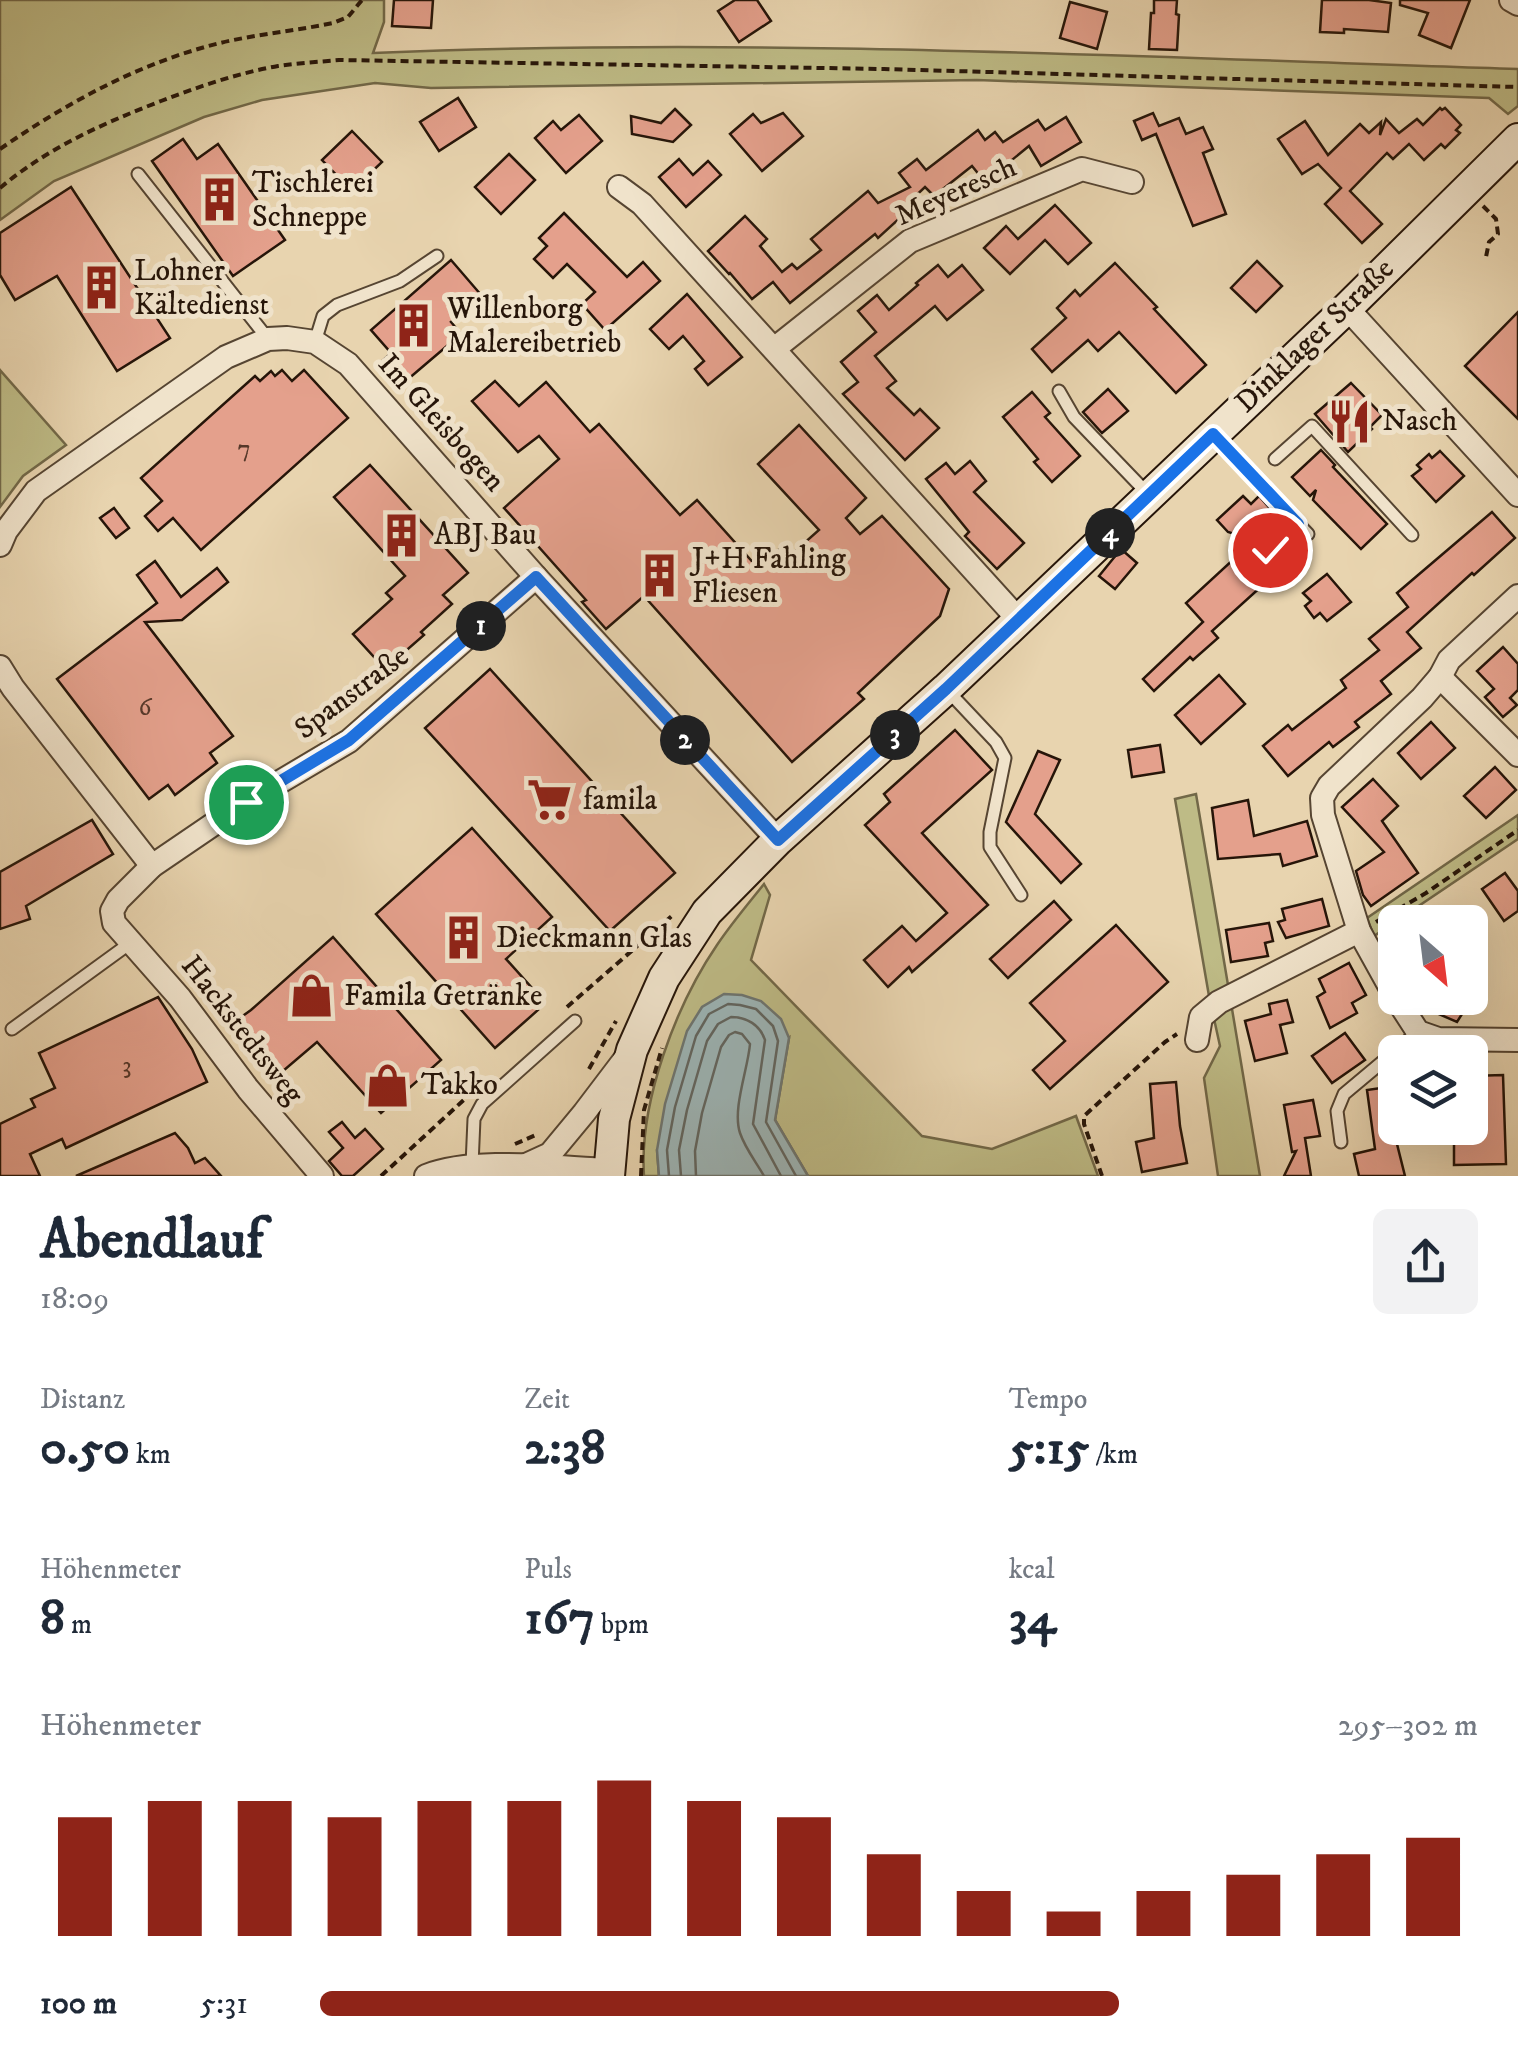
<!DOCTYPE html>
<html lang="de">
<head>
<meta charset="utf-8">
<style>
	body { margin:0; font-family:"IM FELL DW Pica",serif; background:#f2f2f3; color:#1f2937; height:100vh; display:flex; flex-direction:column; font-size:38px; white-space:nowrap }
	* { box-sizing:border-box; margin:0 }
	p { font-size:32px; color:#747a83 }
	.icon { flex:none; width:55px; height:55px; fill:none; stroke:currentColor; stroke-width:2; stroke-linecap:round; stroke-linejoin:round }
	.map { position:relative; height:1176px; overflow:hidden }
	.drawer { display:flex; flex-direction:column; background:#fff; flex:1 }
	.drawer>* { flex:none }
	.needle { width:65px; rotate:152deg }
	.tools { position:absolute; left:1378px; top:905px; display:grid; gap:20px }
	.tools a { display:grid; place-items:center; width:110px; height:110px; border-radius:15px; background:#fff; box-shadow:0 10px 40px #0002; font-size:50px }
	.pin { position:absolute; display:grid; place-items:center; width:85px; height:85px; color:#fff; margin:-42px; border:5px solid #fff; border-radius:50%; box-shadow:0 2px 10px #0007 }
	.km { position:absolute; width:50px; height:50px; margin:-25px; border-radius:50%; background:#222; color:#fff; font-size:28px; line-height:50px; text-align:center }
	.round { display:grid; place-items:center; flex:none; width:105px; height:105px; border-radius:15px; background:#f2f2f3 }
	.overview { display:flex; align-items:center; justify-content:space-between; height:170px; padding:0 40px }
	h1 { font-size:55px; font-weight:700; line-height:75px }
	.stats { display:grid; grid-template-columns:repeat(3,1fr); gap:15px; height:170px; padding:10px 40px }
	.stats div { display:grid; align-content:center }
	.stats b { font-size:50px; font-weight:700 }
	.stats small { font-size:28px; font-weight:400 }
	.stats p { font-size:28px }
	.chart { height:280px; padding:20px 40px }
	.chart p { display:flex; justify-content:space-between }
	.chart svg { width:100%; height:180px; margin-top:10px; stroke:#8f2418; stroke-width:6 }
	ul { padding:0 40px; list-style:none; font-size:32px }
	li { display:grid; grid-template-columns:160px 120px 1fr; align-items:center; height:75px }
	li i { height:25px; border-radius:12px; background:#8f2418 }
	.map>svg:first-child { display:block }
</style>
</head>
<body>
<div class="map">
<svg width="1518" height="1176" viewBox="0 0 1518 1176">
	<rect width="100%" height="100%" fill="#e8d4af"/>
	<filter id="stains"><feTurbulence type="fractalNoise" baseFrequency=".002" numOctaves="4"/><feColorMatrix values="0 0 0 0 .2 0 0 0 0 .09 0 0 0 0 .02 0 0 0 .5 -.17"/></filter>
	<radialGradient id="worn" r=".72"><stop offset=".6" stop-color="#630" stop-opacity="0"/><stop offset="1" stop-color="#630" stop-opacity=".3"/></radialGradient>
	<g fill="#bebb86" stroke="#726848" stroke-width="2.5">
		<path d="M0,0H384V22L373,53C754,37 1137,57 1518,69V106L1508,114L1489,98L977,80L431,88L375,83L262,100L204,117L54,181L0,220Z"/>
		<polygon points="0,370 66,445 23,476 0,507"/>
		<polygon points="1196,794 1260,1176 1218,1176 1204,1078 1220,1046 1209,996 1175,799"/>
		<polygon points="1518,815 1518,839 1374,936 1367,918"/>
		<path d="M764,884L770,895L751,960L922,1136L992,1149L1076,1116L1098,1176H808L775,1120L789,1038L657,1150L659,1176H644C639,1102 676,1005 717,945C731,924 748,904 764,884Z"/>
	</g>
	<polygon fill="#9cb5b7" stroke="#6d7571" stroke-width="2.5" points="724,994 742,995 761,1001 781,1019 789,1038 775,1120 808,1176 659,1176 657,1150 665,1104 687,1031 702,1007"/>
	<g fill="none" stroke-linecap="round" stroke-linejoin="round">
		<g stroke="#616560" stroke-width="2.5">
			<polyline points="669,1176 667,1150 675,1107 696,1036 709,1014 728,1004 740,1005 756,1009 773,1026 778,1041 766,1122 796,1176"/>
			<path d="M681,1176L679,1150L687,1110L707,1041L718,1024L731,1017C747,1017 760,1025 765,1040L753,1124L781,1176"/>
			<path d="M696,1176L695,1151L702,1113L721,1047L729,1035L735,1032L742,1034L750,1044C748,1069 732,1109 740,1133C745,1148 756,1162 764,1176"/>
		</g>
	</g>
	<g fill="#e4a08c" stroke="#261509" stroke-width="2.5">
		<polygon points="394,0 433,0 431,28 392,26"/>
		<polygon points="735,0 757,0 771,21 739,42 718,11"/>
		<polygon points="1154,0 1177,0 1176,14 1179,15 1177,50 1149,49 1151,13 1154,13"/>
		<polygon points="1322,0 1369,0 1391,3 1388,32 1344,29 1344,33 1320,32"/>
		<polygon points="1400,0 1470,0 1451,48 1419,35 1428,13 1400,5"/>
		<polygon points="1070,2 1107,12 1097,49 1060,38"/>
		<polygon points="458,98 476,127 439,151 420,122"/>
		<polygon points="1440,108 1442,110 1445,108 1461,125 1456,130 1460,133 1445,148 1441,144 1424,160 1409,144 1393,159 1387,153 1350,191 1382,224 1362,243 1325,204 1341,188 1318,164 1302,174 1278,139 1305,121 1328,155 1360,124 1369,133 1381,122 1380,135 1386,119 1399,133 1417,119 1423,125"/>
		<polygon points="675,109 691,125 673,142 632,134 631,116 661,123"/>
		<polygon points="783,113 803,136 762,171 730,134 753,114 761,123"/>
		<polygon points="1153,113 1159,126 1179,118 1186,134 1203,127 1213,149 1203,153 1226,214 1193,226 1156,134 1142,140 1134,121"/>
		<polygon points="579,115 602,141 566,173 535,138 553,121 561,130"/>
		<polygon points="1066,117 1081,142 1041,166 1029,146 985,182 972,166 934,196 925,187 909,202 913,206 878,238 875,234 790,303 773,282 752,299 730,273 729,274 708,251 745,216 767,239 760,246 782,272 792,264 797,269 821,250 811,239 868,191 878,203 910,187 899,173 917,159 926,170 978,130 985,140 995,132 1003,142 1038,120 1045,130"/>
		<polygon points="352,131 382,162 352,191 322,160"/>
		<polygon points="183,139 197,159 218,144 285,240 233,276 152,161"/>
		<polygon points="509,154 535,180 501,214 475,187"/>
		<polygon points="679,159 693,175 708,161 721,175 686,207 659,177"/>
		<polygon points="71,187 170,338 117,371 57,276 15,300 0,275 0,233"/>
		<polygon points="1055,205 1091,243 1068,264 1045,240 1010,274 984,248 1006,226 1018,239"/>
		<polygon points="564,213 627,277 643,262 660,281 605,330 582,304 595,292 567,264 553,278 534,259 547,246 539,238"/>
		<polygon points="451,260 482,296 451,322 461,334 400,386 380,363 391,353 371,330"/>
		<polygon points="1257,261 1282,286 1256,312 1231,288"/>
		<polygon points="1115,263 1157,307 1154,309 1206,365 1176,393 1119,332 1098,351 1088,340 1052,372 1032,349 1066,318 1057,308 1075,290 1080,296"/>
		<polygon points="938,265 948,277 962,265 983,290 947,320 935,306 875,356 896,381 887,388 914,415 920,409 939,428 905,460 843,394 858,382 841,362 876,332 858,311 877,295 889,310 918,285 916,283"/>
		<polygon points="687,294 742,357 708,385 695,369 704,361 683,336 669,349 650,329"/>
		<polygon points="1518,312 1518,419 1465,366"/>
		<polygon points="282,370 292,381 304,370 348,418 201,550 173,518 158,531 145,516 162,501 141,478 255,376 260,381 271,371 275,376"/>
		<polygon points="495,381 519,406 546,382 590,432 599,424 680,515 697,500 758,568 784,545 792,554 819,530 758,464 799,425 866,498 846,518 860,534 882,516 949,589 940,616 858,693 864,699 792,762 644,596 606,629 582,602 586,600 504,508 559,459 539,436 518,452 472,401"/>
		<polygon points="1351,383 1382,415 1370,427 1372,429 1348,452 1315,414"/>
		<polygon points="1108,389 1128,411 1102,433 1083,412"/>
		<polygon points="1032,392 1050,413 1045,417 1080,456 1052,482 1034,462 1038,459 1003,417"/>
		<polygon points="1321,450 1335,465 1333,467 1387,524 1361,549 1313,500 1316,490 1310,496 1292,477"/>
		<polygon points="1440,451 1464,476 1436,502 1412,476 1421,469 1417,465 1429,454 1432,458"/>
		<polygon points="970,461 986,481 974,492 1024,543 997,569 965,536 969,532 926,479 946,463 955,474"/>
		<polygon points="370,465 468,573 443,595 452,604 421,632 424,635 385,669 353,634 392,599 386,593 405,576 334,497"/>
		<polygon points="1243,496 1251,504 1259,496 1282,522 1261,542 1228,532 1217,520"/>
		<polygon points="114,508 129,528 116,538 100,518"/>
		<polygon points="1492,512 1515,538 1474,575 1472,573 1407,632 1421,648 1381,681 1391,694 1355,722 1359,727 1333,747 1329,742 1288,776 1263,746 1288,725 1292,730 1346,688 1341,680 1379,650 1369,639 1408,607 1397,593"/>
		<polygon points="1249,545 1275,574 1212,631 1218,638 1193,660 1190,657 1154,691 1143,679 1203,622 1186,603"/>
		<polygon points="1121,549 1137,563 1115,589 1099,576"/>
		<polygon points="155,561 181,597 217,568 228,582 182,620 145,622 233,736 210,753 217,763 175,795 168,785 149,799 57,679 157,603 137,575"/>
		<polygon points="1327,574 1351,602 1327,621 1320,613 1314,618 1305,606 1311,601 1303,593"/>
		<polygon points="1503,647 1518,664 1518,690 1510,698 1517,705 1503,717 1485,697 1494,689 1477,671"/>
		<polygon points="490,669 675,873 610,931 425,728"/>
		<polygon points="1219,675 1245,704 1201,744 1175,715"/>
		<polygon points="1431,722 1455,748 1421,779 1398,753"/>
		<polygon points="955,730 992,770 922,833 988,905 912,972 909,967 888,987 864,960 902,926 916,941 947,913 865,825 890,802 884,794"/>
		<polygon points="1160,745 1164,772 1132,777 1128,750"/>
		<polygon points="1038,751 1060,760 1035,814 1081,864 1061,883 1006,822"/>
		<polygon points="1495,767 1516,790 1486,818 1464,796"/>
		<polygon points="1373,779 1398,806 1382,821 1418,873 1371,906 1363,895 1356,871 1384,852 1342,807"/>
		<polygon points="1248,800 1254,836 1307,821 1317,856 1283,866 1280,854 1218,859 1212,808"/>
		<polygon points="92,820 113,854 26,906 30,919 0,929 0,872"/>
		<polygon points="472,828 552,917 506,959 532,988 525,995 538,1010 495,1048 376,914"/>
		<polygon points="1505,873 1518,891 1518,911 1504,921 1482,889"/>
		<polygon points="1322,899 1329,926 1286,938 1278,922 1285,920 1282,909"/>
		<polygon points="1054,901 1071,920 1008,978 990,959"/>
		<polygon points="1269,923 1273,941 1265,943 1268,956 1231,962 1226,930"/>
		<polygon points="1116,925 1168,982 1050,1089 1033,1070 1065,1041 1030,1003"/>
		<polygon points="333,937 441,1060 381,1113 317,1042 276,1077 264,1062 259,1066 247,1052 251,1049 230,1025 251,1010"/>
		<polygon points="1349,963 1366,995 1352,1003 1357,1013 1330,1028 1317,997 1325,992 1319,979"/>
		<polygon points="158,997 192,1049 207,1082 66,1148 62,1139 30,1154 40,1176 0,1176 0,1124 35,1107 31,1099 55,1088 39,1053"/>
		<polygon points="1433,998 1472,998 1457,1022 1425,1008"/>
		<polygon points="1287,1000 1293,1022 1280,1025 1287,1053 1255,1061 1245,1021 1271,1014 1269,1004"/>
		<polygon points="1345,1033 1365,1060 1332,1083 1312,1056"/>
		<polygon points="1503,1075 1506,1164 1454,1165 1454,1131 1470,1131 1470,1076"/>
		<polygon points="1176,1082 1180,1126 1187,1163 1142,1172 1136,1142 1154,1138 1150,1084"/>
		<polygon points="1395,1086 1395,1136 1405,1176 1359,1176 1354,1154 1375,1149 1367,1090"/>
		<polygon points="1313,1100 1320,1136 1305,1138 1311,1176 1284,1176 1296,1151 1292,1152 1284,1105"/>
		<polygon points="342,1122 355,1138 365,1129 383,1149 353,1176 342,1176 329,1161 343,1148 329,1132"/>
		<polygon points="175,1133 188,1148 195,1163 205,1158 221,1176 76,1176"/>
	</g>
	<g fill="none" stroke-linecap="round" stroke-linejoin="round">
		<defs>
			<g id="service">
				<polyline points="138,174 268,339"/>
				<polyline points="315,342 323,316 337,305 400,281 437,256"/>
				<polyline points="1059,391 1074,417 1147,493"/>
				<polyline points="1215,437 1308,534"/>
				<polyline points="1275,459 1312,426 1412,535"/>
				<polyline points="1269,551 1299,524"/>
				<polyline points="948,691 996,742 1005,758 990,832 990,847 1021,895"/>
				<polyline points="12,1029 122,949 130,941"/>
				<polyline points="1341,1142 1337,1111 1344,1094 1418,1032"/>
				<polyline points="472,1165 474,1119 482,1104 575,1021"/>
			</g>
			<g id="minor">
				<polyline points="1511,0 1518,4"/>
				<polyline points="619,187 642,204 1019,620"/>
				<polyline points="1347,308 1518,495"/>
				<polyline points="774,349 910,241 1082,169 1132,182"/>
				<polyline points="0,545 6,531 36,491 226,357 268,339 287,338 315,342 348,364 536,577 778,840"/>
				<polyline points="0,667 13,688 152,866"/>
				<polyline points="1440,677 1518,755"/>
				<polyline points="1395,996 1359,931 1323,815 1322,798 1329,786 1422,698 1440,677 1449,660 1518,596"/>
				<polyline points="1396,998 1418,1032 1438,1039 1518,1040"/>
				<polyline points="1197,1040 1201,1017 1219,1002 1359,931"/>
				<polyline points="526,1165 550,1154 584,1113 625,1059"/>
				<polyline points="322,1176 248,1089 180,998 114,923 112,911 118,900 152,866 246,802 349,741 536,577"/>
				<path d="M426,1176C474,1157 556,1168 609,1170"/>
			</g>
			<polyline id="secondary" points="609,1176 614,1119 632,1050 664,978 707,912 778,840 946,689 1347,308 1518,139"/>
		</defs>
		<use href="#service" stroke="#564532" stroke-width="15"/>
		<use href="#minor" stroke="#564532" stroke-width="26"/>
		<use href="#secondary" stroke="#261509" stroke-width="34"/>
		<g stroke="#261509" stroke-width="4" stroke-dasharray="8 5" stroke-linecap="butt">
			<path d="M0,149C64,105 130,68 205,47C246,35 290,32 333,23L348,17L362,0"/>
			<path d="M0,188C49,147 102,124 161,101C198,87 238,73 278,66C298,63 319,62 339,60L884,69L1518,87"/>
			<polyline points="1483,206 1496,219 1498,234 1489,242 1486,257"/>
			<polyline points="1376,922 1426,893 1518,830"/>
			<polyline points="567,1007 673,915"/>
			<polyline points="589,1069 616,1021"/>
			<polyline points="515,1144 538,1134"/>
			<polyline points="381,1176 467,1097"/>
			<polyline points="641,1176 644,1110 662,1048"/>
			<polyline points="1102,1176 1084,1124 1084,1116 1165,1042 1177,1034"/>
		</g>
		<use href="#service" stroke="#f0e3cb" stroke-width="11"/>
		<use href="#minor" stroke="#f0e3cb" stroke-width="22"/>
		<use href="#secondary" stroke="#f0e3cb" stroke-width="30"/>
	</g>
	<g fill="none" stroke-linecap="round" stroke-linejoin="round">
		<defs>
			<polyline id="route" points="246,802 349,740 536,577 778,840 946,689 1213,434 1298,524 1270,550"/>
		</defs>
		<use href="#route" stroke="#fff" stroke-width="20"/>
		<use href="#route" stroke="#1a73e8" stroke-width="12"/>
	</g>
	<defs>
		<symbol id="building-bare" viewBox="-9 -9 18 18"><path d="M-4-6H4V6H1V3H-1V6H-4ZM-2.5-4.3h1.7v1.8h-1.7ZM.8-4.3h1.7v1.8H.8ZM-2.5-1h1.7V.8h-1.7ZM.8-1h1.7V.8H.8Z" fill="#8f2418" stroke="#f0e3cb" stroke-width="2.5" paint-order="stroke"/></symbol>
		<symbol id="restaurant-bare" viewBox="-9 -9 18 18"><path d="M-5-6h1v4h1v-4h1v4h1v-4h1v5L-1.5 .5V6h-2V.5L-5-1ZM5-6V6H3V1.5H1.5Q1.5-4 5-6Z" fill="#8f2418" stroke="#f0e3cb" stroke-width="2.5" paint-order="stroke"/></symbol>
		<symbol id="supermarket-bare" viewBox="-9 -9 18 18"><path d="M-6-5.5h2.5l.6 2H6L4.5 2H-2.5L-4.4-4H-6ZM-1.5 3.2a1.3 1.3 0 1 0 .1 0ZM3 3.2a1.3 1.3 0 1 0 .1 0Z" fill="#8f2418" stroke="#f0e3cb" stroke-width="2.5" paint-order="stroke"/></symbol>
		<symbol id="shop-bare" viewBox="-9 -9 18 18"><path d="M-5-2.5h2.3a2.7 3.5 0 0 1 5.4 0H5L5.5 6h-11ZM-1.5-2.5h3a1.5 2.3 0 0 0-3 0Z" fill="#8f2418" stroke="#f0e3cb" stroke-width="2.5" paint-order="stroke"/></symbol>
	</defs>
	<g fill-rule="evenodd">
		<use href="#building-bare" x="188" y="168" width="63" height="63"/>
		<use href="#building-bare" x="70" y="256" width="63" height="63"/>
		<use href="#building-bare" x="382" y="294" width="63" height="63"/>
		<use href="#restaurant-bare" x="1318" y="390" width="63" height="63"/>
		<use href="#building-bare" x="370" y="504" width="63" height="63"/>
		<use href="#building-bare" x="628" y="544" width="63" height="63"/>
		<use href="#supermarket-bare" x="518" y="768" width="63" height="63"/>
		<use href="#building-bare" x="432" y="906" width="63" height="63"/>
		<use href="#shop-bare" x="280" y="964" width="63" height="63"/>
		<use href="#shop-bare" x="356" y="1054" width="63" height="63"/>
	</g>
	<g text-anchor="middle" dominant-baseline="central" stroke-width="10" stroke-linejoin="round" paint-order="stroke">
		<g font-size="25" fill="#56382a">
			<text x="244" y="448">7</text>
			<text x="145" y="707">6</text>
			<text x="127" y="1065">3</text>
		</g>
		<g font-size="30" fill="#261509" stroke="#f0e3cb" text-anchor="start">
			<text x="252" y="183">Tischlerei<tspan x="252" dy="34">Schneppe</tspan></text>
			<text x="134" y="271">Lohner<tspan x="134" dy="34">Kältedienst</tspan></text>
			<text x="447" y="309">Willenborg<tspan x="447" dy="34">Malereibetrieb</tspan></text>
			<text x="1382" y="421">Nasch</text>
			<text x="434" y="535">ABJ Bau</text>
			<text x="692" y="559">J+H Fahling<tspan x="692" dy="34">Fliesen</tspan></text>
			<text x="583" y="800">famila</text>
			<text x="496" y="938">Dieckmann Glas</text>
			<text x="344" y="996">Famila Getränke</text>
			<text x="421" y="1085">Takko</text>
		</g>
		<g font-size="30" fill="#261509" stroke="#f0e3cb">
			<text transform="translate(956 192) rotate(-24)">Meyeresch</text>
			<text transform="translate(1315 336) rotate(-44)">Dinklager Straße</text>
			<text transform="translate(441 423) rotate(48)">Im Gleisbogen</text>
			<text transform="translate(352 693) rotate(-37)">Spanstraße</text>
			<text transform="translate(242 1030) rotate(52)">Hackstedtsweg</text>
		</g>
	</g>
	<rect width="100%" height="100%" filter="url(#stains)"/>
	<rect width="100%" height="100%" fill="url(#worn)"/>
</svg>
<div class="tools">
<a><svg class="needle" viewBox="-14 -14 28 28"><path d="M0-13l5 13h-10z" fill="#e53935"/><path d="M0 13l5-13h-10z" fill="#747a83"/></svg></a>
<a><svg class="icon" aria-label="layers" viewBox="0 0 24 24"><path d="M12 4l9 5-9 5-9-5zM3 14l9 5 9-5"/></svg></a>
</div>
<div class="pin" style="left:246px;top:802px;background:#1e9e55"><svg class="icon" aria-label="arrive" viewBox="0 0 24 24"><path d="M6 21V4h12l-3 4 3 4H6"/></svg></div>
<div class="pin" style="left:1270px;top:550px;background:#d93025"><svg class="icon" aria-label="check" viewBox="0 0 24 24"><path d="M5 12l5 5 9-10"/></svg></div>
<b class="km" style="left:481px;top:626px">1</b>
<b class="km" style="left:685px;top:740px">2</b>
<b class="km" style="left:895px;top:735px">3</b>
<b class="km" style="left:1110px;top:533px">4</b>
</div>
<section class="drawer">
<div class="overview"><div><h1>Abendlauf</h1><p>18:09</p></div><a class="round"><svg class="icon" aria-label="share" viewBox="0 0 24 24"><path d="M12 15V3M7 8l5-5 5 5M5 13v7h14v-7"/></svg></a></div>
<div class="stats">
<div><p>Distanz</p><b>0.50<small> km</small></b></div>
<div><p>Zeit</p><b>2:38</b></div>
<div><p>Tempo</p><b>5:15<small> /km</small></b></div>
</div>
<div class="stats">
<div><p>Höhenmeter</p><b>8<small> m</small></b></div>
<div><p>Puls</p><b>167<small> bpm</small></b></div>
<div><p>kcal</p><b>34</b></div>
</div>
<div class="chart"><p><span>Höhenmeter</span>295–302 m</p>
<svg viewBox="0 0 160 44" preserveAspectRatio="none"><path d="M5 44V15M15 44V11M25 44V11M35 44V15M45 44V11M55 44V11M65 44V6M75 44V11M85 44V15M95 44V24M105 44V33M115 44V38M125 44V33M135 44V29M145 44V24M155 44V20"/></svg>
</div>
<ul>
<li><b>100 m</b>5:31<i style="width:69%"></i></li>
</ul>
</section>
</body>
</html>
